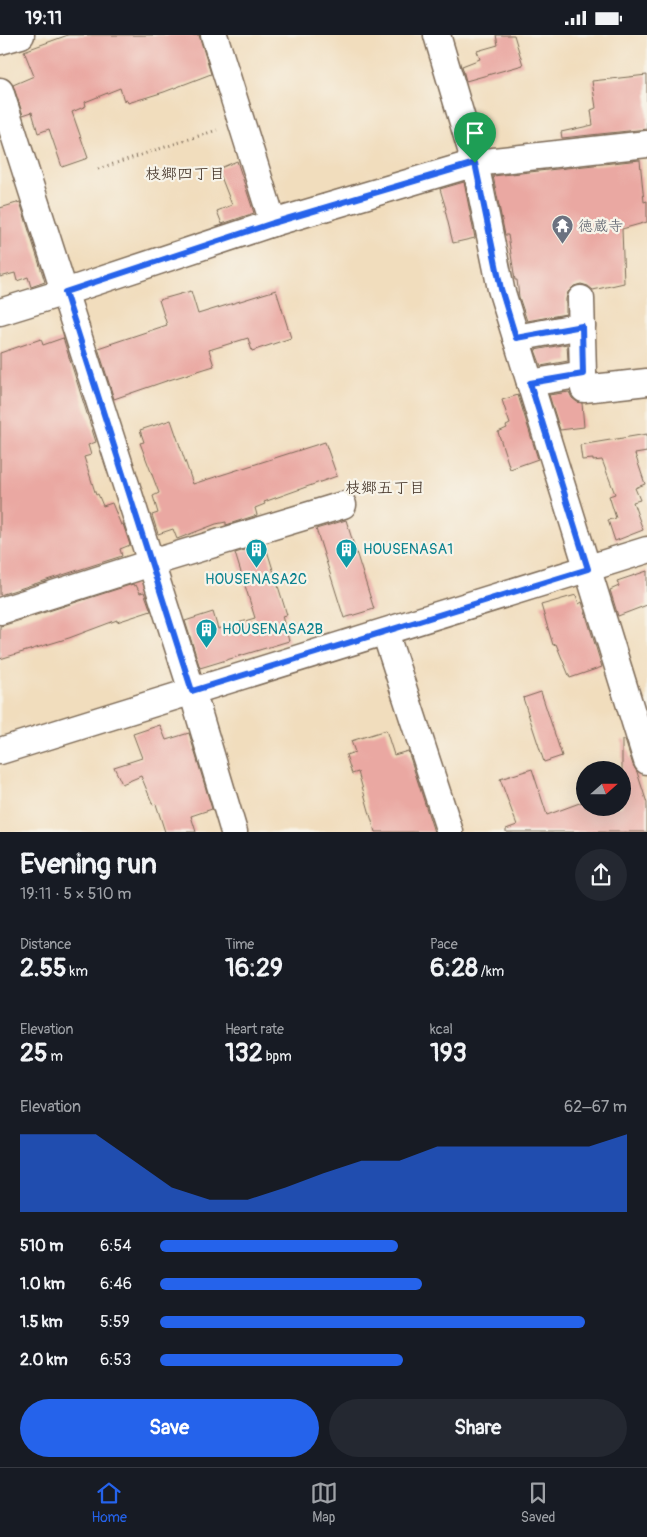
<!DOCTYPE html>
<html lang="en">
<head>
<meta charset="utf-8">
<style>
	body { margin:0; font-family:Pangolin,"Klee One",sans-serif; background:#242831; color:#f1f3f6; height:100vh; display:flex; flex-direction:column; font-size:19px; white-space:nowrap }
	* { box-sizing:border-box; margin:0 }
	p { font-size:16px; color:#9ea1a6 }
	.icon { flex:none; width:28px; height:28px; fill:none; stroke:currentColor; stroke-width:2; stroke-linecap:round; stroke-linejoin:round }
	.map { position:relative; height:797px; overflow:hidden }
	.drawer { display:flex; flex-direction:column; background:#171b24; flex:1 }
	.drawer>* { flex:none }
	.needle { width:32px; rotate:69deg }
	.controls { position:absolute; left:576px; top:726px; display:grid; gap:10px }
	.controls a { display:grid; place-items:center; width:55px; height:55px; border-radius:50%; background:#171b24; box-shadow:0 5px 20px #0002; font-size:25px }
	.pin { position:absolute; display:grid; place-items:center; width:42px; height:42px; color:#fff; margin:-51px -21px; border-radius:50% 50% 50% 0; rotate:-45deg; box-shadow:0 0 5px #0007 }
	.pin .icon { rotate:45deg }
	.round { display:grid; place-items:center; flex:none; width:52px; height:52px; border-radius:26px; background:#242831 }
	.head { display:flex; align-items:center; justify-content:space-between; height:85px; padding:0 20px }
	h1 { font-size:28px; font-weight:700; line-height:38px }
	.figures { display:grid; grid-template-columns:repeat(3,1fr); gap:8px; height:85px; padding:5px 20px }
	.figures div { display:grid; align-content:center }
	.figures b { font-size:25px; font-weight:700 }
	.figures small { font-size:14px; font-weight:400 }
	.figures p { font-size:14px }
	.chart { height:140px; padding:10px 20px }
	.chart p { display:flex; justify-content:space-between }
	.chart svg { width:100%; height:90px; margin-top:5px; fill:#2563eb; opacity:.7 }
	.cta { display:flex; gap:10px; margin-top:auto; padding:10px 20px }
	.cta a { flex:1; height:58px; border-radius:30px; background:#2563eb; color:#fff; font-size:20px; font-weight:700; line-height:58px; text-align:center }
	.cta a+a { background:#242831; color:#f1f3f6 }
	ul { padding:0 20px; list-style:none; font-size:16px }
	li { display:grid; grid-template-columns:80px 60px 1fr; align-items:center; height:38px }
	li i { height:12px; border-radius:6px; background:#2563eb }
	.status { display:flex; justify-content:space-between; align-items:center; height:35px; padding:0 25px; background:#171b24; direction:ltr }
	.status svg { height:14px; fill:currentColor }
	.menu { display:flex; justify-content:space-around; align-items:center; height:70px; border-top:1px solid #363941; background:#171b24; font-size:14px; color:#9ea1a6 }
	.menu a { display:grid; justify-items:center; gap:2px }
	.menu .active { color:#2563eb }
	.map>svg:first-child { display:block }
</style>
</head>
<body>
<div class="status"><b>19:11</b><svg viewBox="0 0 49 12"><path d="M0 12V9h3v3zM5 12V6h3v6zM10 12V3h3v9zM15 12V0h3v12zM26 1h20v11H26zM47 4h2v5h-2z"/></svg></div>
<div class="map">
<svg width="647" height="797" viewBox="0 0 647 797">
	<rect width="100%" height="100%" fill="#f7f3e8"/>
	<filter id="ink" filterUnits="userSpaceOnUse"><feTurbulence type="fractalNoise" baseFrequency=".02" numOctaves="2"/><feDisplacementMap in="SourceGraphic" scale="10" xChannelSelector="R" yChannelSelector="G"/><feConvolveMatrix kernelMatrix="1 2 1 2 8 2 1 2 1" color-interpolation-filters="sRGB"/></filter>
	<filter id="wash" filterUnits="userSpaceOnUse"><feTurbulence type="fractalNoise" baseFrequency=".0096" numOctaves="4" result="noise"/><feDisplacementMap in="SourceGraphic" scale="20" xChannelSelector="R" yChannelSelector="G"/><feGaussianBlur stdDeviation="1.12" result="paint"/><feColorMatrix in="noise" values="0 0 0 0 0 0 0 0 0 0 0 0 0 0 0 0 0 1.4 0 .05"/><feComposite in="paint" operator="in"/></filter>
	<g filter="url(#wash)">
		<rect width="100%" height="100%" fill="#f1ddbd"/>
		<g id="blocks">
			<g fill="#eaa8a2">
				<polygon points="68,0 199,0 211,39 164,57 128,68 127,65 124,66 120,53 85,67 86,71 72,77 88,123 62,132 49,94 38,98 32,77 23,80 13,50 34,41 24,16"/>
				<polygon points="496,0 514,0 523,30 466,46 462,31 480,24 477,16 498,10"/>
				<polygon points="647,40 647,94 562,103 561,97 593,90 591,75 596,73 592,46"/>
				<polygon points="640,125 644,167 647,166 647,187 622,194 624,248 593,255 588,251 581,249 574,251 568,257 566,264 566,279 527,286 519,262 517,245 515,245 508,200 505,200 493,141"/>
				<polygon points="237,126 254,178 222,189 217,176 232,170 218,134"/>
				<polygon points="464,147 475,203 453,208 445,175 446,174 440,154"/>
				<polygon points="20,167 45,247 31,252 28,242 17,246 15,238 0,242 0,173"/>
				<polygon points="276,255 291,303 252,316 248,303 209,315 214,331 169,345 114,364 98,313 167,290 159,265 191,256 198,279"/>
				<polygon points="63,303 96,407 88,410 91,420 84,422 96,460 98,459 103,471 112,468 121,490 123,489 130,510 120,514 122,521 0,560 0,318 41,304 43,310"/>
				<polygon points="567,309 568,326 541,331 535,315"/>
				<polygon points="569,357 572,363 577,367 582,368 584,392 560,395 549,360"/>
				<polygon points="518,360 538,424 510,434 498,397 507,393 506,391 510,389 502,365"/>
				<polygon points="171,385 193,449 325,407 337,441 264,467 265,469 255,473 257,480 226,490 226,487 216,489 177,504 173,494 158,499 152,480 158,478 153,461 159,458 140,408 144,407 140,395"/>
				<polygon points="647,399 647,417 635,419 645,449 635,453 640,465 633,467 643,495 615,506 608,485 616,483 609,461 615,459 602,425 593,426 593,424 582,425 580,410"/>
				<polygon points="346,485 374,574 344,583 316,494"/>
				<polygon points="265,509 287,580 282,581 289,606 200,633 185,586 213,577 218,594 255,583 235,518"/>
				<polygon points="647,536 647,570 618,581 610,555 619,551 617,546"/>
				<polygon points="133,549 134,551 136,550 140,558 144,557 151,576 117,587 117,585 69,603 0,624 0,591 5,590"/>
				<polygon points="576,560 579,569 582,567 602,632 570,643 556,609 553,610 541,570"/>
				<polygon points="541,657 562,721 544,727 523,663"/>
				<polygon points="160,690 166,705 189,698 212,774 191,781 196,797 165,797 156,769 153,770 141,741 122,749 114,732 142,723 133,699"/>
				<polygon points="386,695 394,720 408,716 434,797 375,797 358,737 352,739 346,720 355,717 351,706"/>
				<polygon points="622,705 625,705 633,730 637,737 647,768 647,797 506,797 506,794 517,790 500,744 532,734 547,780 585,766 585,772 622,772"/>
			</g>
		</g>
	</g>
	<g filter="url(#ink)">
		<use href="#blocks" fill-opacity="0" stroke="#7b6956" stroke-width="1"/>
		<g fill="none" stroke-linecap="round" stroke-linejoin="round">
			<defs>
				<g id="minor">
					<polyline points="214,0 273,188"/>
					<polyline points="437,0 475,128 501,254 647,726"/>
					<polyline points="0,6 21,0"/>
					<polyline points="0,56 192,656 234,797"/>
					<polyline points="581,264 583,339"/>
					<polyline points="0,277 65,257 273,188 475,128 647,109"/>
					<polyline points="516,303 582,291"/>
					<polyline points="530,348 583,339 584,354 647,347"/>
					<polyline points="0,576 151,528 343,470"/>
					<polyline points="385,597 450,797"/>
					<polyline points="0,716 647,515"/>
				</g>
			</defs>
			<use href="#minor" stroke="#7b6956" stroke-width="29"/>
			<polyline stroke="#7b6956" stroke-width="3" stroke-dasharray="1 4" stroke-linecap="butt" points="98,134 217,95"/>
			<use href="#minor" stroke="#fff" stroke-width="26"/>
		</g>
	</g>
	<g fill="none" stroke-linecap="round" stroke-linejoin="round" filter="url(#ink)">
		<defs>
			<polygon id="route" points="475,128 501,254 516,303 582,291 583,339 530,348 588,534 192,656 65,257 273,188"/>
		</defs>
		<use href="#route" stroke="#fff" stroke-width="10"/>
		<use href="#route" stroke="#2563eb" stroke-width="6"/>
	</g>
	<defs>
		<symbol id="temple-pin" viewBox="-11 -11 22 30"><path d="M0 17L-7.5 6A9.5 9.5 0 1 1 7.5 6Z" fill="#6b7280" stroke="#f7f3e8"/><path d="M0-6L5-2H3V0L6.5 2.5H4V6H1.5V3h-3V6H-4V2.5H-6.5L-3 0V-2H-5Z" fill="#fff"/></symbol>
		<symbol id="building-pin" viewBox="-11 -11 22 30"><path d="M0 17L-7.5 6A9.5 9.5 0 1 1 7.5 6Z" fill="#0f9aa8" stroke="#f7f3e8"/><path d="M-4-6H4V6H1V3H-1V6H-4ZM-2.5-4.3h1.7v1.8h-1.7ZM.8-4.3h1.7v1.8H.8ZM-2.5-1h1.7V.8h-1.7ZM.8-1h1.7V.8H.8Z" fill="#fff"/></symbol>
	</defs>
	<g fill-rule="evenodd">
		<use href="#temple-pin" x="550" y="178" width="25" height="34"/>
		<use href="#building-pin" x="334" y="502" width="25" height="34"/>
		<use href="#building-pin" x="244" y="502" width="25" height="34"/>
		<use href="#building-pin" x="194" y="582" width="25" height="34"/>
	</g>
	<g text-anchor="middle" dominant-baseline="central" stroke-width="4.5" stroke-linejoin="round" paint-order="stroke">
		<g font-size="15" fill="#5b616d" stroke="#f7f3e8" text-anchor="start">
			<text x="578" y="191">徳蔵寺</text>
		</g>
		<g font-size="15" fill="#0d838f" stroke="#f7f3e8" text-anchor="start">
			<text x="363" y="514">HOUSENASA1</text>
			<text x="256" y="544" text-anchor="middle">HOUSENASA2C</text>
			<text x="222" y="594">HOUSENASA2B</text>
		</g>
		<g font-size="16" fill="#3b2a1e" stroke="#f7f3e8">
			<text x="185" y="139">枝郷四丁目</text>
			<text x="385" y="453">枝郷五丁目</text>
		</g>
	</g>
</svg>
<div class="controls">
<a><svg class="needle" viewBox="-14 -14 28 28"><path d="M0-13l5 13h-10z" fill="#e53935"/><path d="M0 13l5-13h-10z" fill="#9ea1a6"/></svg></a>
</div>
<div class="pin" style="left:475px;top:128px;background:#1e9e55"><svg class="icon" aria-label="arrive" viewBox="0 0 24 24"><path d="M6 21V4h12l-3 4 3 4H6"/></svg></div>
</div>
<section class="drawer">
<div class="head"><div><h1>Evening run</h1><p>19:11 · 5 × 510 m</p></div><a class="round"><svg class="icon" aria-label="share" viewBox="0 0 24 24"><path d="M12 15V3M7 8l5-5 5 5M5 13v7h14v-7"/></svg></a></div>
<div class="figures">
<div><p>Distance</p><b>2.55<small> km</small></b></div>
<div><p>Time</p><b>16:29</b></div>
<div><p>Pace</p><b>6:28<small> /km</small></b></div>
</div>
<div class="figures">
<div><p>Elevation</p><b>25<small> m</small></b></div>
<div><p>Heart rate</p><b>132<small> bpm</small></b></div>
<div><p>kcal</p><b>193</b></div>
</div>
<div class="chart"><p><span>Elevation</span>62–67 m</p>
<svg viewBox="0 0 160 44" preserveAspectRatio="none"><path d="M0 44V6L10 6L20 6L30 19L40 32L50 38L60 38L70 32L80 25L90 19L100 19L110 12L120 12L130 12L140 12L150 12L160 6V44z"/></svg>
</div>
<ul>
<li><b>510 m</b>6:54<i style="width:51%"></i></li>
<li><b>1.0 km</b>6:46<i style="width:56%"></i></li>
<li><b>1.5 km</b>5:59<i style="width:91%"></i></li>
<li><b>2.0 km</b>6:53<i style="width:52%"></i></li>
</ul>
<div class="cta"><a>Save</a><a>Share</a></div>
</section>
<nav class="menu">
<a class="active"><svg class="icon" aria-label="home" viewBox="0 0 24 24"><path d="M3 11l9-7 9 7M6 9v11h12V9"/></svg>Home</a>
<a><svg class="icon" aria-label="map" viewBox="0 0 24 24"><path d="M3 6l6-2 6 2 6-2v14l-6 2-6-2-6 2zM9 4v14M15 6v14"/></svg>Map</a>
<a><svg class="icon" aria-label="saved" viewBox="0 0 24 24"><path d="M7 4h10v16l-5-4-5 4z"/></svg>Saved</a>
</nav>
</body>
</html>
